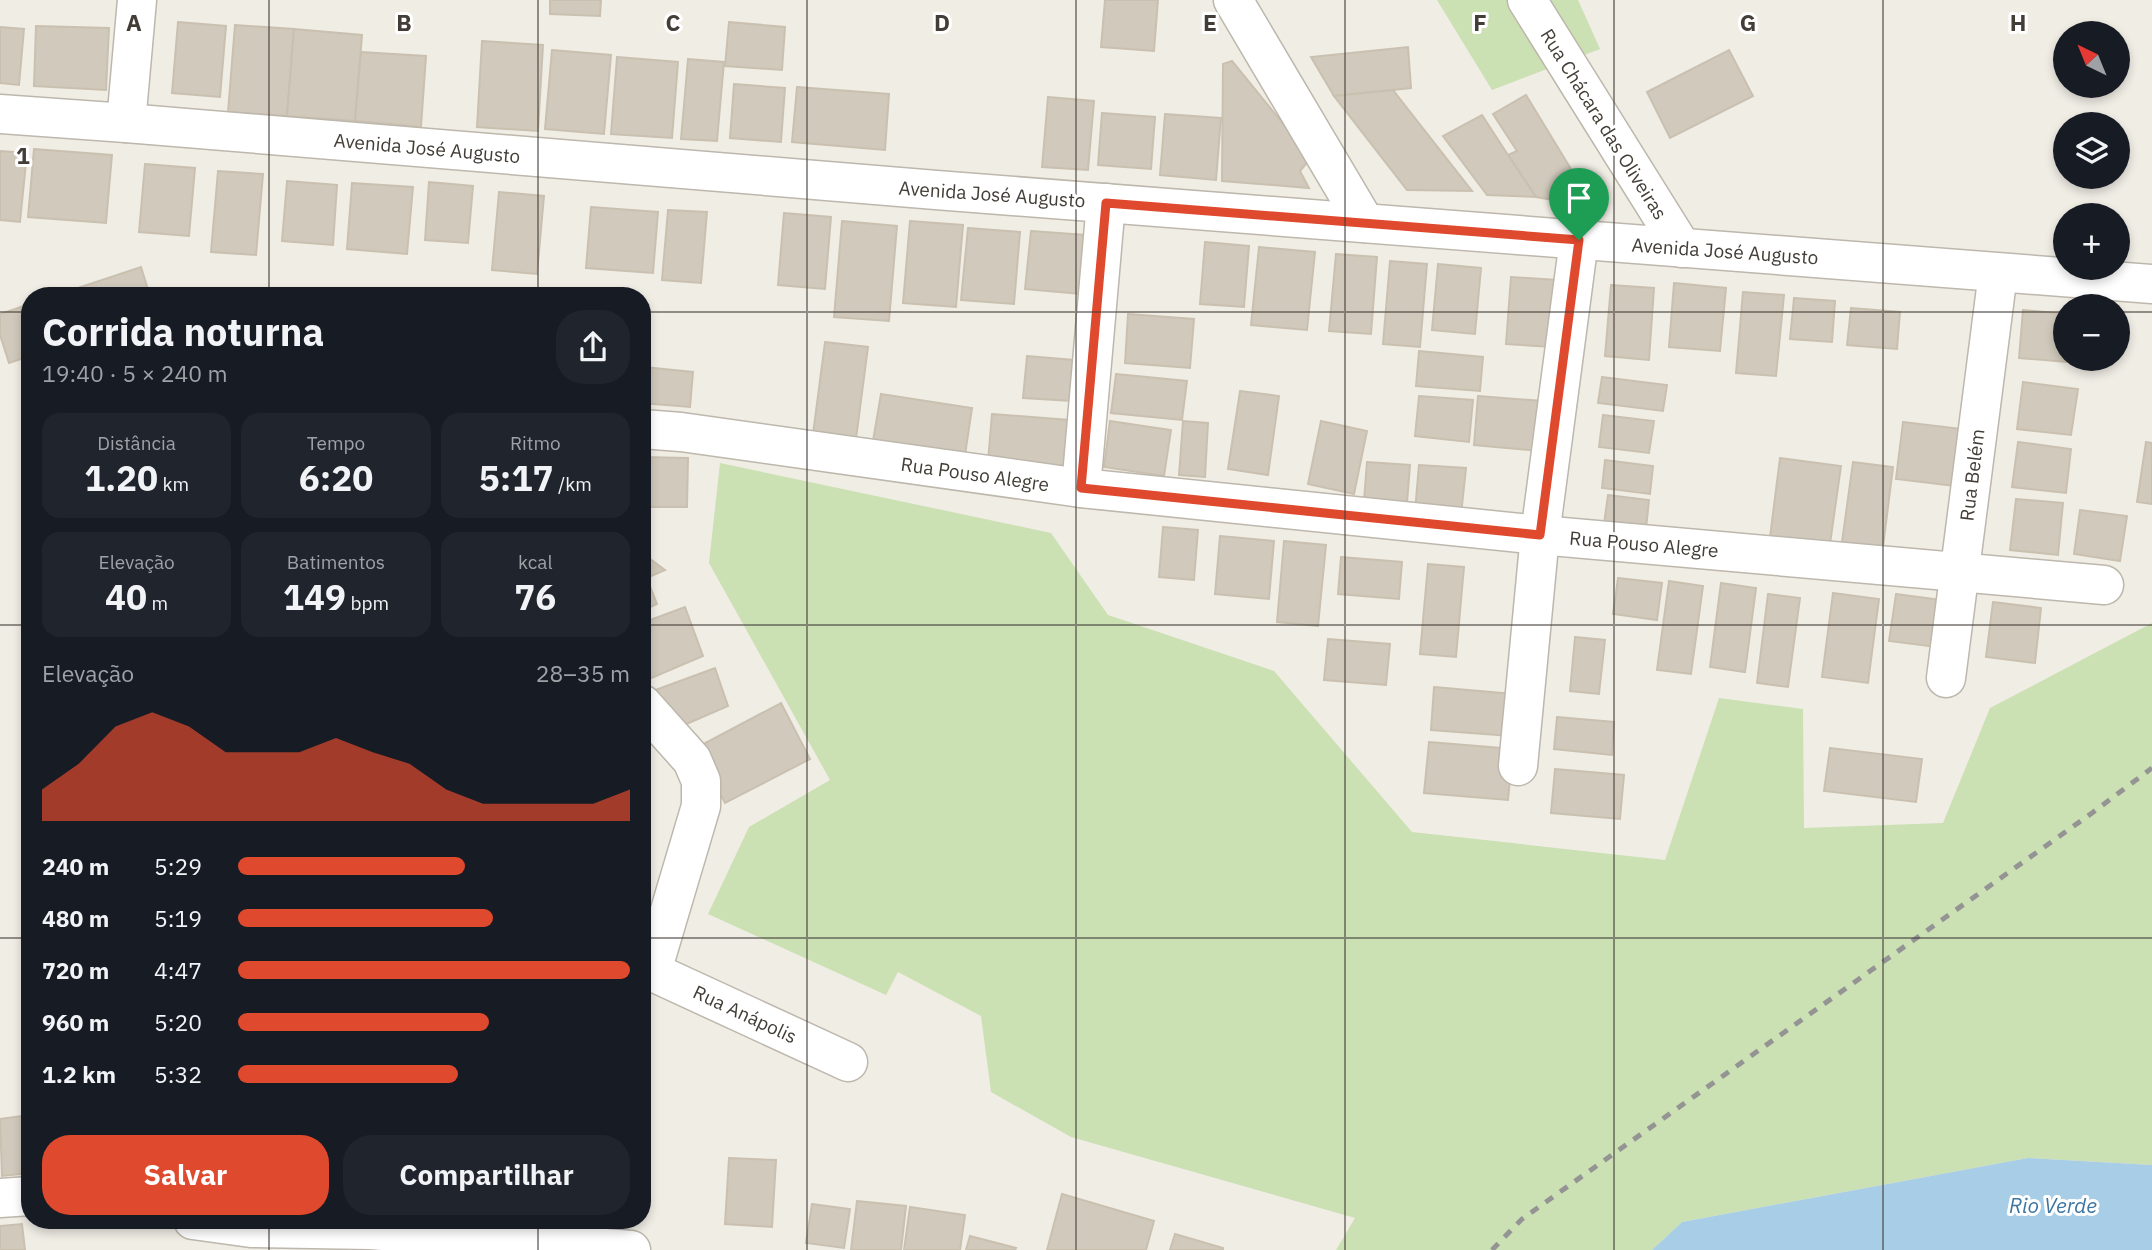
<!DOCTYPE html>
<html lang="pt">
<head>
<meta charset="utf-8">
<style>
	body { margin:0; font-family:"IBM Plex Sans",sans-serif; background:#20242c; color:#f1f3f6; height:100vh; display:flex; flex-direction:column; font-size:26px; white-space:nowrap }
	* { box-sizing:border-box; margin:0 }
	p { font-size:23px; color:#9ea1a6 }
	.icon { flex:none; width:38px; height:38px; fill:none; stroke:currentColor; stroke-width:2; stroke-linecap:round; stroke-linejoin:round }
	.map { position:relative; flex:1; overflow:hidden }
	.drawer { position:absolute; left:21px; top:287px; width:630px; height:942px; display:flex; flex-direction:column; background:#171b24; border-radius:28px; box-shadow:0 4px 10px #0003 }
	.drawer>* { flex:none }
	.needle { width:46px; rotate:317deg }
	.buttons { position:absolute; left:2053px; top:21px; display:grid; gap:14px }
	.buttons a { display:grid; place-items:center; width:77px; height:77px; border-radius:50%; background:#171b24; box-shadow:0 4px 10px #0003; font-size:35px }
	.pin { position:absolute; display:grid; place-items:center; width:60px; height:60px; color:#fff; margin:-72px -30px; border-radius:50% 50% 50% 0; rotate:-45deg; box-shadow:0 0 7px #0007 }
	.pin .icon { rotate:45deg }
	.round { display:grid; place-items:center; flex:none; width:74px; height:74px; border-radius:28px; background:#20242c }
	.head { display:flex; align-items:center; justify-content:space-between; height:119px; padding:0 21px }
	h1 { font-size:38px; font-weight:700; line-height:52px }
	.stats { display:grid; grid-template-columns:repeat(3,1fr); gap:10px; height:119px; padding:7px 21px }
	.stats div { display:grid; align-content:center; border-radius:18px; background:#20242c; text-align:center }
	.stats b { font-size:35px; font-weight:700 }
	.stats small { font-size:19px; font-weight:400 }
	.stats p { font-size:19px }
	.chart { height:196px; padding:14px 21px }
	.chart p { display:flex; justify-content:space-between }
	.chart svg { width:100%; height:126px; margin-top:7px; fill:#df492e; opacity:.7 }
	.cta { display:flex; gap:14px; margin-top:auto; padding:14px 21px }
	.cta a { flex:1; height:80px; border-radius:28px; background:#df492e; color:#fff; font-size:28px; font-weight:700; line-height:80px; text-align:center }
	.cta a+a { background:#20242c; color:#f1f3f6 }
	ul { padding:0 21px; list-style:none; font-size:23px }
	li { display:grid; grid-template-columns:112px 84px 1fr; align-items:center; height:52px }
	li i { height:18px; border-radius:9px; background:#df492e }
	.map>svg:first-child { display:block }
</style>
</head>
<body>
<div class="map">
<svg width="2152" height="1250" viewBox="0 0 2152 1250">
	<rect width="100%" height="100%" fill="#f0ede5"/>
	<g fill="#cbe0b3">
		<polygon points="1437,0 1578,0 1600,49 1492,90"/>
		<polygon points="720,463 1051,533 1108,615 1274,671 1412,832 1665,860 1719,698 1803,709 1804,828 1943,823 1990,708 2152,623 2152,1165 2028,1158 1682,1222 1652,1250 1336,1250 1355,1218 1071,1137 991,1092 981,1016 898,972 886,995 708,914 749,827 830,780 709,563"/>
	</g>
	<polygon fill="#a8cde6" points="2028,1158 2152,1165 2152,1250 1652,1250 1682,1222"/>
	<g fill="#d0c9bc" stroke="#cac0b0" stroke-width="2">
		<polygon points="550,0 601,0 600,16 550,14"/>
		<polygon points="1105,0 1158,0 1154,51 1101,47"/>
		<polygon points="178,22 226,26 220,97 172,93"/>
		<polygon points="729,22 785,27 782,70 725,66"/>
		<polygon points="235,25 294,29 287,116 228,112"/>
		<polygon points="36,26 109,28 106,90 34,86"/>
		<polygon points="0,27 24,29 19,85 0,83"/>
		<polygon points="294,29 362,35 355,121 287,116"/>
		<polygon points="482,41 543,45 538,131 477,127"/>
		<polygon points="1408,47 1411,88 1334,96 1311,57"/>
		<polygon points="552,50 611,55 604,134 545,129"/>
		<polygon points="1729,50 1753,96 1670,138 1647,92"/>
		<polygon points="361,52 426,56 421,127 355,121"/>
		<polygon points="617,57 678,62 672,138 611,134"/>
		<polygon points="688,59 724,62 717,141 681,139"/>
		<polygon points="1232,61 1311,158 1300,171 1309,188 1222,181 1223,64"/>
		<polygon points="734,84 785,88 781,142 730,138"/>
		<polygon points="797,87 889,94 885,150 792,142"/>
		<polygon points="1393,90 1472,191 1407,190 1334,96"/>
		<polygon points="1526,95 1594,207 1536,197 1508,155 1517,151 1493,114"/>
		<polygon points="1048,97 1094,101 1088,170 1042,167"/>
		<polygon points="1102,113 1155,117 1151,169 1098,165"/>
		<polygon points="1165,114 1221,118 1216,180 1160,175"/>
		<polygon points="1482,115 1508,155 1536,197 1487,195 1443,136"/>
		<polygon points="34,149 112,155 106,223 28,217"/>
		<polygon points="0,151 27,153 20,222 0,220"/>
		<polygon points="145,164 195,168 189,236 139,232"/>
		<polygon points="218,171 263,174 256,255 211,252"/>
		<polygon points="287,181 337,185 333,245 282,241"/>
		<polygon points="429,182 473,186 468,243 425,240"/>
		<polygon points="352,183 413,187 407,254 347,249"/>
		<polygon points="499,192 544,196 537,274 492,270"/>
		<polygon points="591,207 658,212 653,273 586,268"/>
		<polygon points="668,210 707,212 701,283 662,280"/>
		<polygon points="784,213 831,217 825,289 778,285"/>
		<polygon points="842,221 897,226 889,321 834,317"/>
		<polygon points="910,221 963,225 956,307 903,303"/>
		<polygon points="968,228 1020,232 1014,304 961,300"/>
		<polygon points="1031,231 1086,235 1081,294 1025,289"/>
		<polygon points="1205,242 1249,246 1244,307 1200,304"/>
		<polygon points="1259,247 1315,252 1307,330 1251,325"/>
		<polygon points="1336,254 1377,257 1371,334 1329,331"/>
		<polygon points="1390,261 1427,264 1420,347 1383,344"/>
		<polygon points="1438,264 1481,268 1475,334 1432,330"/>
		<polygon points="141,267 150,296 64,296 63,293"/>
		<polygon points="1511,277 1557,280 1551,347 1506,344"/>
		<polygon points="1674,283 1726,288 1720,351 1669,347"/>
		<polygon points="1611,285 1654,288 1649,360 1605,356"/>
		<polygon points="1743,292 1784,295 1776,376 1736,373"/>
		<polygon points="1794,298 1835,301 1832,342 1790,339"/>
		<polygon points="30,304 30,356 9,363 0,335 0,314"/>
		<polygon points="1851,308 1900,312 1897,349 1847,345"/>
		<polygon points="2023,310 2065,314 2065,359 2078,359 2078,363 2019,358"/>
		<polygon points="1128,314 1194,319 1190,368 1125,363"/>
		<polygon points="825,342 868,347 856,439 813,434"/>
		<polygon points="1419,351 1483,357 1480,391 1416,386"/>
		<polygon points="1027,356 1074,360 1071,401 1023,398"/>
		<polygon points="644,367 693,372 690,407 642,403"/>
		<polygon points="1116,374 1187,381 1182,420 1111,413"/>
		<polygon points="1602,377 1667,385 1663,411 1598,403"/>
		<polygon points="2023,382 2078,389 2071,435 2017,429"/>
		<polygon points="1240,391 1279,396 1268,475 1228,469"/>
		<polygon points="881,394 972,408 965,455 873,441"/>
		<polygon points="1419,396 1473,400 1469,442 1415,436"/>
		<polygon points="1478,396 1543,401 1539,451 1474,445"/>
		<polygon points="992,414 1069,420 1065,467 988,461"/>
		<polygon points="1603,415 1654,421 1649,453 1599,447"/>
		<polygon points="1110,421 1171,430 1164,476 1104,467"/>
		<polygon points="1183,421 1208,423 1205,477 1179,475"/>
		<polygon points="1321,421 1367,431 1354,494 1308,484"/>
		<polygon points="1903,422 1962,429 1954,486 1896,479"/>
		<polygon points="2018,442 2071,449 2066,493 2012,487"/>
		<polygon points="2146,442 2152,443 2152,504 2137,502"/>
		<polygon points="642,457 688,458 687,507 642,507"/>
		<polygon points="1780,458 1841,466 1830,544 1770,537"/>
		<polygon points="1605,460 1653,466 1650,494 1602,488"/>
		<polygon points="1367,462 1410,465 1407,503 1364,500"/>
		<polygon points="1853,462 1893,467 1883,547 1842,542"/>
		<polygon points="1419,465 1466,468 1461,515 1415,511"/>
		<polygon points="1608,495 1649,500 1646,529 1604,524"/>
		<polygon points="2016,499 2063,503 2058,555 2010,550"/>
		<polygon points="2080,510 2127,516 2120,561 2074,554"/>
		<polygon points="1163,527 1198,530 1194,580 1159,577"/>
		<polygon points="1220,536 1274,541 1269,599 1215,594"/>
		<polygon points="1284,541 1326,545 1318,626 1277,622"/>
		<polygon points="642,553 665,570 642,580"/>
		<polygon points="1341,557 1402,562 1399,599 1338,594"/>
		<polygon points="1428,564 1464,567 1456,657 1420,654"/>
		<polygon points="1618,578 1662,583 1657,620 1613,614"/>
		<polygon points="1669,581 1703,586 1691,674 1657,670"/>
		<polygon points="1721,583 1756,588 1745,672 1710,667"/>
		<polygon points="649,584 657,604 642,611 642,587"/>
		<polygon points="1833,593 1879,599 1868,683 1822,677"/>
		<polygon points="1768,594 1800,598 1788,687 1757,683"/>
		<polygon points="1896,594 1942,600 1936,647 1889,641"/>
		<polygon points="1993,602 2041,608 2035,663 1986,657"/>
		<polygon points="685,607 703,656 642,682 642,623"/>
		<polygon points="1575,637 1605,640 1599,694 1570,691"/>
		<polygon points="1328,639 1390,644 1386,685 1324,680"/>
		<polygon points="715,668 728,706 675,729 642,695"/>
		<polygon points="1434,687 1513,694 1510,736 1431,730"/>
		<polygon points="781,703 810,759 725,803 696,748"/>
		<polygon points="1557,717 1614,722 1612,755 1554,749"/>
		<polygon points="1429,742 1513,749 1508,800 1424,793"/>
		<polygon points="1830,748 1922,759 1916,802 1824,791"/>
		<polygon points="1555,769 1624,775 1620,819 1551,813"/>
		<polygon points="30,1115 30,1173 2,1176 0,1119"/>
		<polygon points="729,1158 776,1160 772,1227 725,1224"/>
		<polygon points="1062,1194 1154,1221 1146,1250 1047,1250"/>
		<polygon points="857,1201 906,1206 901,1250 851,1250"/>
		<polygon points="812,1204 850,1209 844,1248 806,1243"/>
		<polygon points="910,1207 965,1215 960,1250 904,1250"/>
		<polygon points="22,1224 25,1250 0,1250 0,1226"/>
		<polygon points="1175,1234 1223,1248 1223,1250 1170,1250"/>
		<polygon points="970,1236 1016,1248 1015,1250 966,1250"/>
	</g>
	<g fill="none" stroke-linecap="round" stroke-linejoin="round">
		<defs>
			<g id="minor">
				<polyline points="1233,0 1365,223"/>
				<polyline points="1527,0 1682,248"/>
				<polyline points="0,114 126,123 936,190 2152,284"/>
				<polyline points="126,123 137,0"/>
				<polyline points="642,429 681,432 1081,488 1540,535 2104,585"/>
				<polyline points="1081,488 1106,203"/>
				<polyline points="1946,678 1998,273"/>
				<polyline points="642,704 692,760 701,781 701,806 652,971"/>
				<polyline points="1518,766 1540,535 1579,240"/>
				<polyline points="642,967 848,1062"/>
				<polyline points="0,1198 30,1196"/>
				<polyline points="193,1220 251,1228 370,1230 631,1250"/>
			</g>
		</defs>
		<use href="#minor" stroke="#bdb7ac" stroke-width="41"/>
		<use href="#minor" stroke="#fff" stroke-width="38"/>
		<polyline stroke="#949494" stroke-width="5" stroke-dasharray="9 9" stroke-linecap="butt" points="1492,1250 1522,1219 2092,813 2152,768"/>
	</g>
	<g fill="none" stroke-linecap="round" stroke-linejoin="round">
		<defs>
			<polygon id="route" points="1106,203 1579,240 1540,535 1081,488"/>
		</defs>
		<use href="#route" stroke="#fff" stroke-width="14"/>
		<use href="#route" stroke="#df492e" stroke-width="9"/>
	</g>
	<path fill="none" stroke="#423d36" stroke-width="2" stroke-opacity="0.55" d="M269,0V296M538,0V296M807,0V1250M1076,0V1250M1345,0V1250M1614,0V1250M1883,0V1250M0,312H30M642,312H2065M2118,312H2152M0,625H30M642,625H2152M0,938H30M642,938H2152M269,1220V1250M538,1220V1250"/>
	<g text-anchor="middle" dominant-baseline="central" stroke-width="6" stroke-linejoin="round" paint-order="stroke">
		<g font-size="19" fill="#423d36" stroke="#fff">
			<text transform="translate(1604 124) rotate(58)">Rua Chácara das Oliveiras</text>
			<text transform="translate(427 148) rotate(5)">Avenida José Augusto</text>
			<text transform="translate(992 194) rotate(4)">Avenida José Augusto</text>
			<text transform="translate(1725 251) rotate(4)">Avenida José Augusto</text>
			<text transform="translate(975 474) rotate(8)">Rua Pouso Alegre</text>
			<text transform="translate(1972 475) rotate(-83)">Rua Belém</text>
			<text transform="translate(1644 544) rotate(5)">Rua Pouso Alegre</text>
			<text transform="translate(745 1014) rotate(25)">Rua Anápolis</text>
		</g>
		<g font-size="21" font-style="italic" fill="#3d75a0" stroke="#fff">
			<text x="2053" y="1205">Rio Verde</text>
		</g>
	</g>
	<g font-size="23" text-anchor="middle" font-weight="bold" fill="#423d36" stroke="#fff" stroke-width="6" stroke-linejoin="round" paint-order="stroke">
		<text x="134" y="31">A</text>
		<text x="404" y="31">B</text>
		<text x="673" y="31">C</text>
		<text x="942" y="31">D</text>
		<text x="1210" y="31">E</text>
		<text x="1480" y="31">F</text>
		<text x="1748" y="31">G</text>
		<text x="2018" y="31">H</text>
		<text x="23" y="164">1</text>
	</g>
</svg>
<div class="buttons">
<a><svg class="needle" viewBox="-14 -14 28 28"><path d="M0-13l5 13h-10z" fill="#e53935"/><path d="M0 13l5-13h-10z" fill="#9ea1a6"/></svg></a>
<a><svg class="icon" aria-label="layers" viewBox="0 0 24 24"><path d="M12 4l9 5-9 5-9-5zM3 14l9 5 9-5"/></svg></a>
<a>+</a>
<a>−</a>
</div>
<div class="pin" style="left:1579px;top:240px;background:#1e9e55"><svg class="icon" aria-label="arrive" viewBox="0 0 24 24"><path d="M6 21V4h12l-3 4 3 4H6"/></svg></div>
<section class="drawer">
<div class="head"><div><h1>Corrida noturna</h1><p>19:40 · 5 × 240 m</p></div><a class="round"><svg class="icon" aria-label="share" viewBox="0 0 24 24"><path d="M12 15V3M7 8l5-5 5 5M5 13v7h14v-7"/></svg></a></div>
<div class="stats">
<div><p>Distância</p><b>1.20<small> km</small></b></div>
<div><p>Tempo</p><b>6:20</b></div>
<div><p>Ritmo</p><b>5:17<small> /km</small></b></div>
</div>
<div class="stats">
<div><p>Elevação</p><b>40<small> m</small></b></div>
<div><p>Batimentos</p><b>149<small> bpm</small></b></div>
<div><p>kcal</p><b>76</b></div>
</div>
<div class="chart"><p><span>Elevação</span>28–35 m</p>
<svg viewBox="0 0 160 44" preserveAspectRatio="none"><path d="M0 44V33L10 24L20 11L30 6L40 11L50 20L60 20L70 20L80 15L90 20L100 24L110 33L120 38L130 38L140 38L150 38L160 33V44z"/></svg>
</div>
<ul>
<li><b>240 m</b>5:29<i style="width:58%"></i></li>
<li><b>480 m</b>5:19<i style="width:65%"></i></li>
<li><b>720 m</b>4:47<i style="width:100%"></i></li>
<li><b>960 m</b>5:20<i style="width:64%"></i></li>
<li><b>1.2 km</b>5:32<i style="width:56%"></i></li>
</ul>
<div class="cta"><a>Salvar</a><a>Compartilhar</a></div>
</section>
</div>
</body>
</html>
